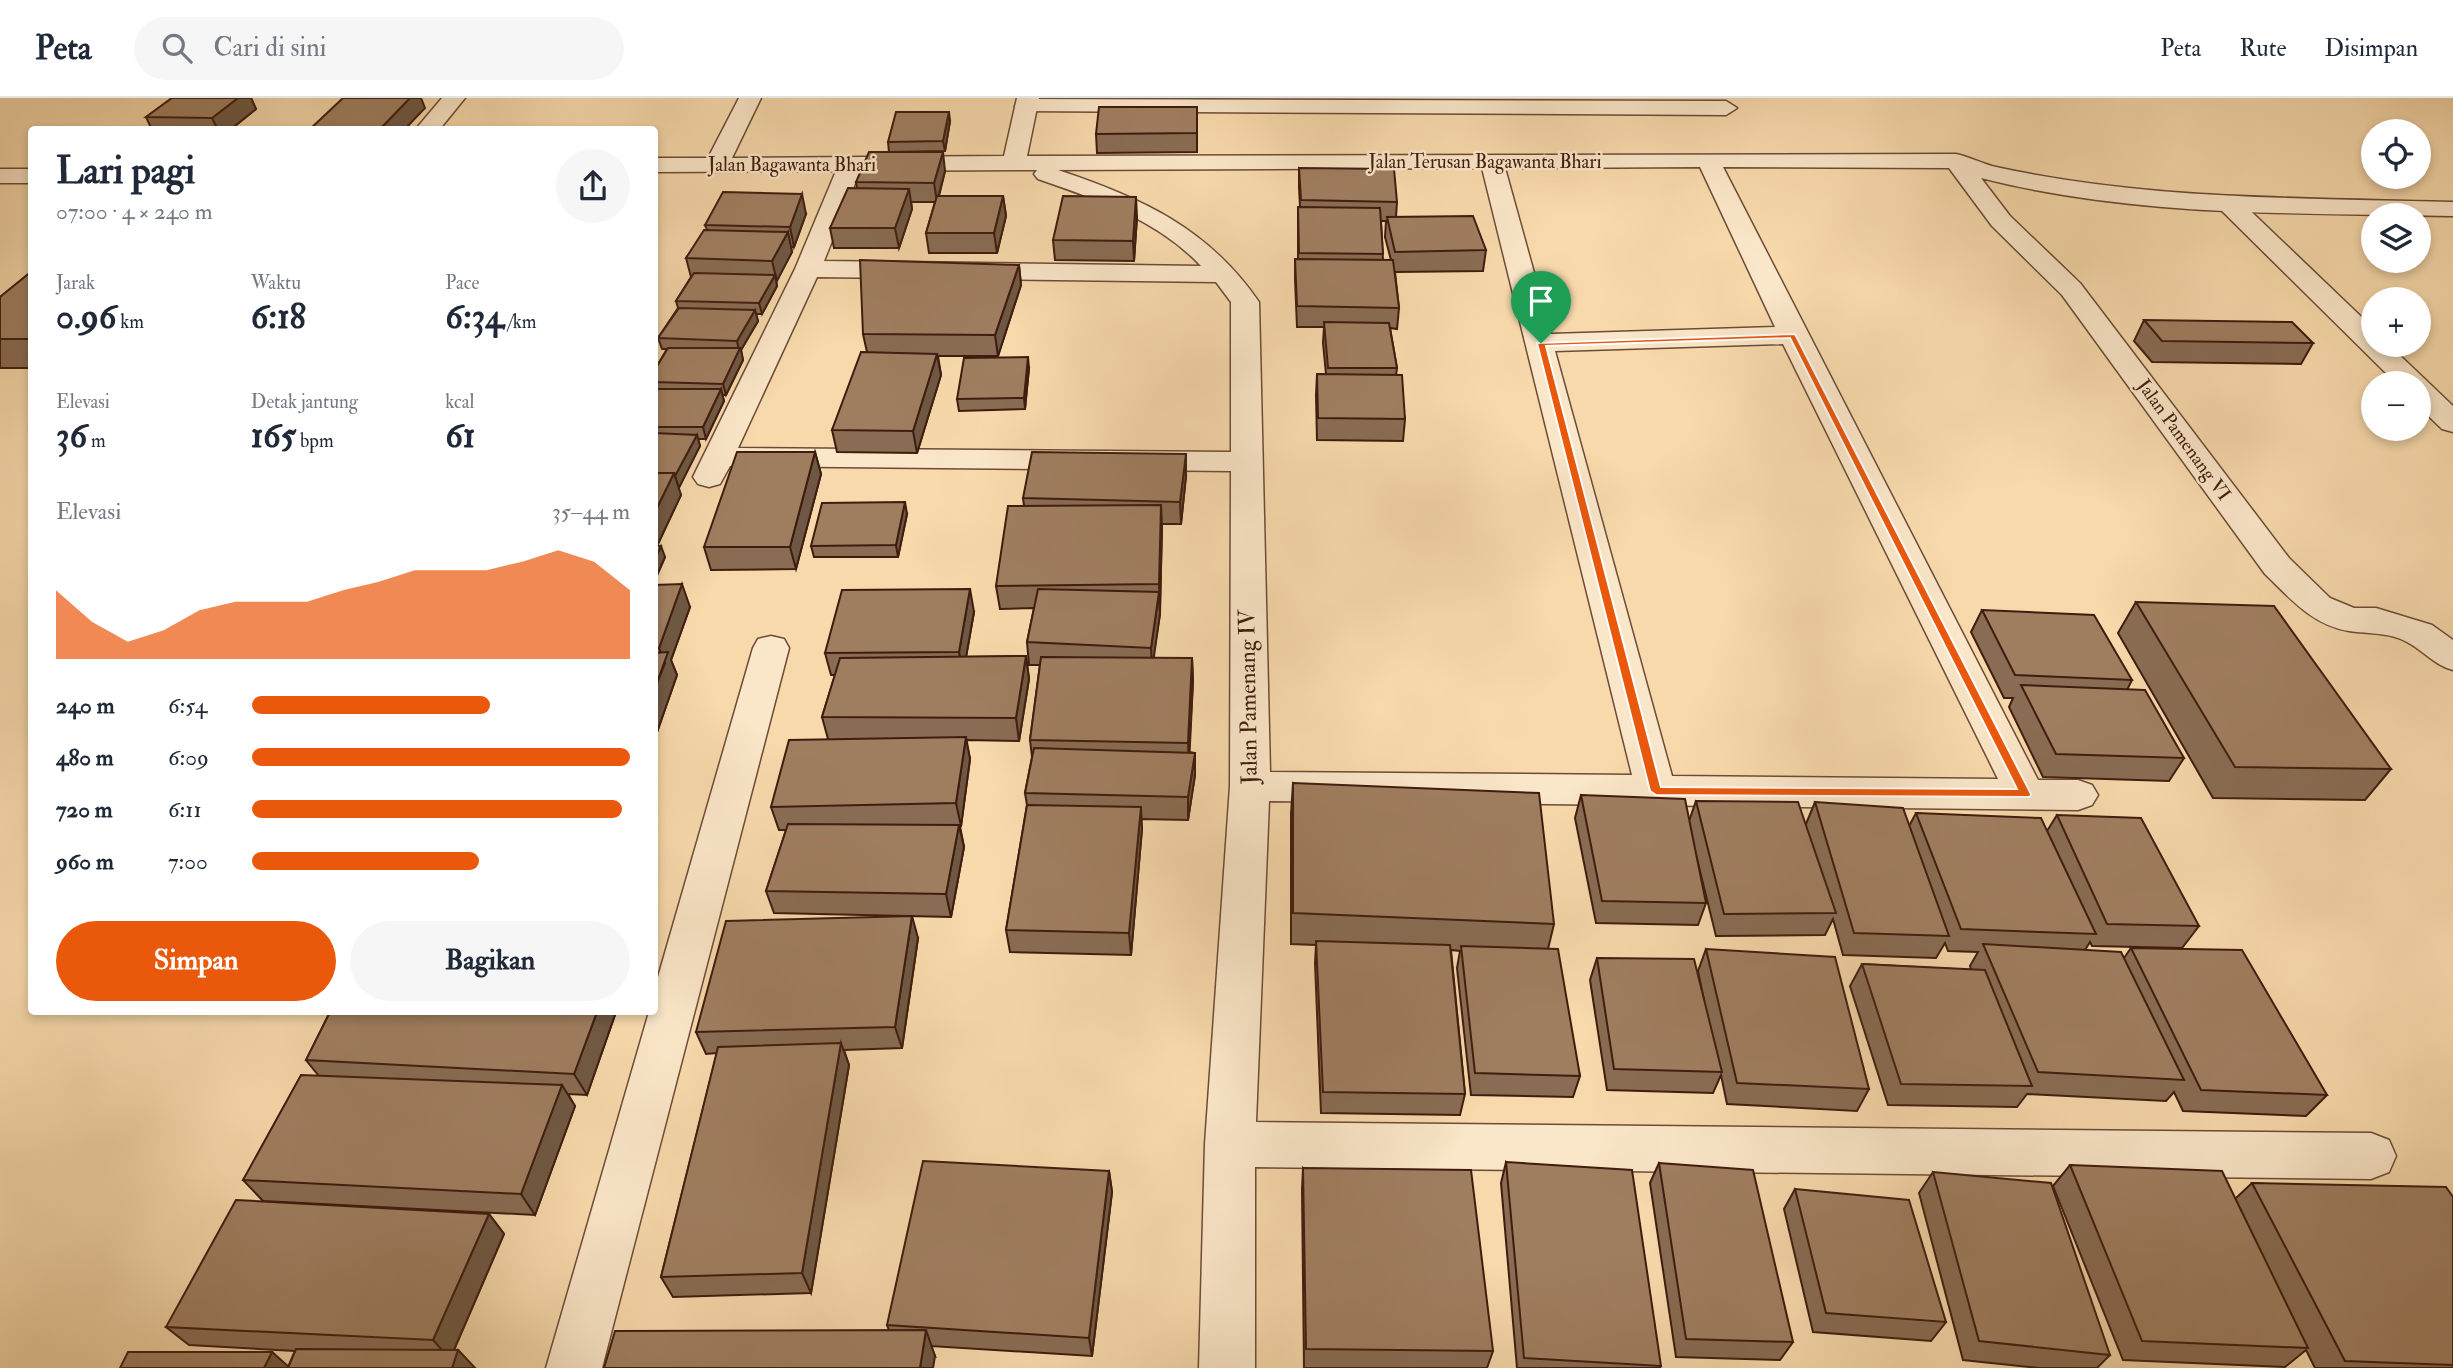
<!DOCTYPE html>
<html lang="id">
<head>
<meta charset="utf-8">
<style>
	body { margin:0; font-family:"IM FELL Double Pica",serif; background:#f6f6f7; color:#1f2937; height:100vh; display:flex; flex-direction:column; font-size:26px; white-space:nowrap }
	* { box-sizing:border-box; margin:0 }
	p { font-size:23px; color:#747a83 }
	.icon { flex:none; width:38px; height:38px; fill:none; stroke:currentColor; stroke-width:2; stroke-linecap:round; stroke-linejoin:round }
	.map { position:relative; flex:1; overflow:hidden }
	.sheet { position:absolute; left:28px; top:28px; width:630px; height:889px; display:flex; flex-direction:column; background:#fff; border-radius:7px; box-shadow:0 4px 10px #0003 }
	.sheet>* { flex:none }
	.controls { position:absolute; left:2361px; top:21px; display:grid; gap:14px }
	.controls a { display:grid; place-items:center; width:70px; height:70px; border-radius:50%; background:#fff; box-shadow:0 4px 10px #0003; font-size:35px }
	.pin { position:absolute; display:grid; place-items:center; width:60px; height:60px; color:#fff; margin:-72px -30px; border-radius:50% 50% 50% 0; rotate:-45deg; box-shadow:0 0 7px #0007 }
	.pin .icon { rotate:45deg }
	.round { display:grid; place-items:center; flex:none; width:74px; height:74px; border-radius:37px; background:#f6f6f7 }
	.overview { display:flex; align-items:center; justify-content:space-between; height:119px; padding:0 28px }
	h1 { font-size:38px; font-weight:700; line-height:52px }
	.metrics { display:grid; grid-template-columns:repeat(3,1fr); gap:10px; height:119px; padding:7px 28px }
	.metrics div { display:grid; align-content:center }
	.metrics b { font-size:35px; font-weight:700 }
	.metrics small { font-size:19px; font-weight:400 }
	.metrics p { font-size:19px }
	.chart { height:196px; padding:14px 28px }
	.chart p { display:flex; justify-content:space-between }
	.chart svg { width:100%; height:126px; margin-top:7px; fill:#ea580c; opacity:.7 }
	.button { display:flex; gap:14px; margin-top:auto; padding:14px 28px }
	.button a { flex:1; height:80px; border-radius:42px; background:#ea580c; color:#fff; font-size:28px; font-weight:700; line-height:80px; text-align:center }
	.button a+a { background:#f6f6f7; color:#1f2937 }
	ul { padding:0 28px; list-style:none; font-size:23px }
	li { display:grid; grid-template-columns:112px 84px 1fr; align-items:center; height:52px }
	li i { height:18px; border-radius:9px; background:#ea580c }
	header { display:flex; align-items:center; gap:42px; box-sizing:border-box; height:98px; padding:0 35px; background:#fff; border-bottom:2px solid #e0e1e3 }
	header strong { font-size:33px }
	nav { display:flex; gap:38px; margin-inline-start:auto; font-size:24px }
	.search { width:490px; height:63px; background:#f6f6f7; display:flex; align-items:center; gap:18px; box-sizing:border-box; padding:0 24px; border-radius:38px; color:#747a83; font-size:26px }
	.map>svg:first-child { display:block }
</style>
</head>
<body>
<header>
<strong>Peta</strong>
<div class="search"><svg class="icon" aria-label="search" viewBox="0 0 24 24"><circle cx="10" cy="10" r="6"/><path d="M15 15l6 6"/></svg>Cari di sini</div>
<nav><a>Peta</a><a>Rute</a><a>Disimpan</a></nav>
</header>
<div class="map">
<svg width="2453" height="1270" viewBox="0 0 2453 1270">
	<rect width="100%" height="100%" fill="#f7d9ab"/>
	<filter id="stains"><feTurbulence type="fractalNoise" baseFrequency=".00286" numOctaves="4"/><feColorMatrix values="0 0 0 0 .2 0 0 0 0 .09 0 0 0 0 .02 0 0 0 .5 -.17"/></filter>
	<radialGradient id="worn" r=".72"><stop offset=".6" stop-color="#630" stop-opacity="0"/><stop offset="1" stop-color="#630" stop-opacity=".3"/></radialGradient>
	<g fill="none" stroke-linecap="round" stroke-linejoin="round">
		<defs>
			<g id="lane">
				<polygon points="1026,1 1726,3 1737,10 1726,17 1018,13 1015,8 1018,3"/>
				<polygon points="2229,99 2238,101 2373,230 2373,247 2389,247 2453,308 2453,334 2442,331 2418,308 2418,285 2396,285 2220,111 2217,106 2220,101"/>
			</g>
			<g id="street">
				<polygon points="442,0 465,0 439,32 415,32"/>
				<path d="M739,0H761L732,60L1004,58L1017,0H1039L1027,58L1956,56C1970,59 1983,66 1996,69C2146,102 2301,100 2453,104V118C2297,115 2134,119 1981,80L2010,118L2080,185L2289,460L2330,500L2354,510H2376L2432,527L2453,542V572C2434,567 2424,553 2407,544C2389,534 2369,536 2349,533C2312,527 2290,500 2265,476L2062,197L1992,128L1949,70L1723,69L2038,682H2078L2092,687L2098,697L2092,707L2078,712L1269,703L1256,1024L2371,1035L2389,1042L2396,1058L2389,1074L2371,1081L1255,1069V1270H1199L1205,1046L1230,688L1231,373L730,368L720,386L709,389L698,386L693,379L795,171L836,73L654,74V60H708ZM1700,69L1775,229L1551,236L1505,70ZM1482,70L1632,677L1270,674L1259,204C1208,130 1142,100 1058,72ZM1017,72H1037L1034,76L1038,81C1096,101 1158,122 1201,168L824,163L860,73ZM817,179L1216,184L1231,204V354L738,350ZM1783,246L1998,681L1672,678L1555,253Z"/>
				<rect x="0" y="71" width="32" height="14"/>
				<polygon points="771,538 784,541 789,550 602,1270 546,1270 649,914 654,914 654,893 753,550 758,541"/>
			</g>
		</defs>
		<use href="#lane" stroke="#6d4b36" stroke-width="3"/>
		<use href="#street" stroke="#6d4b36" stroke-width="3"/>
		<use href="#lane" fill="#fae6c8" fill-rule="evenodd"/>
		<use href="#street" fill="#fae6c8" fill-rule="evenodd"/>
	</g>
	<g fill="#896c53" stroke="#3f1c0f" stroke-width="2" fill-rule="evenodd">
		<polygon points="172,0 251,0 256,11 230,32 152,32 146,19"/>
		<polygon points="1197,9 1197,54 1097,55 1096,36"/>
		<polygon points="950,23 945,53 889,54 888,44"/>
		<path d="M1299,70L1397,104L1396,119L1486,152L1483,173L1395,174L1399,210L1397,231L1390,230L1397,270L1396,277L1405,321L1403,343L1317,342L1316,297L1317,276H1326L1323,245L1324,229H1297L1295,181V161H1298V109H1300L1299,89ZM1381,123H1386L1385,139L1391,162H1383Z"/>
		<polygon points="945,73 939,98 1003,98 1006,118 997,155 929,155 926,135 935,104 911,104 912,111 899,150 834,150 830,130 857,90 856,84"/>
		<polygon points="806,116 794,149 791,149 792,154 776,183 777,188 762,216 756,216 758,223 741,252 743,262 726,297 722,297 724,303 706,341 698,341 700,348 678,390 681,397 657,448 665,459 654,484 654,273 667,251 662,251 658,240 678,210 676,203 691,179 686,160 707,132 705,127"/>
		<polygon points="1137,119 1134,163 1055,162 1053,142"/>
		<polygon points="1019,167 1021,187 998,258 938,258 941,277 917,355 837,354 832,332 867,254 863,236"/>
		<polygon points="32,173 32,270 0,270 0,199"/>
		<polygon points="2144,222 2313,245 2301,266 2152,264 2134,243"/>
		<polygon points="1029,270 1025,311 959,313 957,301"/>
		<polygon points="815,354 821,376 796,471 711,472 704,449"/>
		<polygon points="1186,378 1181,426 1162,426 1160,516 1153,560 1192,560 1193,583 1189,654 1195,655 1195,677 1188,722 1141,721 1142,731 1131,857 1010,854 1006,832 1027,707 1025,695 1032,659 1030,642 1040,567 1029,567 1027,544 1034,510 1000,511 996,488 1024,408 1023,400"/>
		<polygon points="907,416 898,459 814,459 811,448"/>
		<polygon points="654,487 690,509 671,562 677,577 656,637 654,637"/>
		<polygon points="2136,504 2391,671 2365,702 2213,700 2118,535"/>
		<polygon points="1982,512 2132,582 2127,592 2184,660 2169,683 2043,679 2009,609 2013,600 2004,600 1971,534"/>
		<polygon points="974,514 966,559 1026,558 1029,581 1019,643 966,642 970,661 961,728 960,728 964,749 951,819 774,815 766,793 786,732 779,732 771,709 828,641 822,619 835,577 831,577 825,555"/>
		<polygon points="1293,685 1554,826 1548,851 1580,978 1573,999 1471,997 1457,870 1460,853 1451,852 1465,996 1460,1017 1321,1015 1315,865 1316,847 1291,846 1291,716"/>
		<polygon points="1581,697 1689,723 1696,703 1806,726 1815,704 1909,728 1916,715 2047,733 2057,717 2199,828 2182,850 2092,848 2090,844 2085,852 2124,860 2131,850 2327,997 2306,1018 2183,1013 2174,994 2166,1003 2027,996 2017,1009 1888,1007 1850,888 1862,866 1971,872 1970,868 1978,854 1948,853 1945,845 1936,860 1843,857 1833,821 1825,837 1716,838 1696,757 1706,805 1698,827 1596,825 1575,720"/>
		<polygon points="918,840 902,950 844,952 849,967 811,1195 673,1199 661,1179 717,955 706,956 696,934"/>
		<polygon points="1706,851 1869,991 1857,1013 1727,1006 1721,977 1713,995 1607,992 1590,882 1597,860 1704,902 1698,873"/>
		<polygon points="330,914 616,914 587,997 568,996 575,1008 535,1117 263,1103 243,1082 318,977 306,962"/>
		<polygon points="1506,1064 1661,1268 1660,1270 1517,1270 1501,1085"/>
		<polygon points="1659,1065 1793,1244 1780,1262 1676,1259 1650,1085"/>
		<polygon points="2070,1067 2235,1101 2252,1085 2453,1099 2453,1270 2315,1270 2306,1252 2285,1269 2123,1262 2053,1088"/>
		<polygon points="1303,1070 1493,1253 1487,1270 1304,1270 1302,1091"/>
		<polygon points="1109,1073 1112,1094 1092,1258 931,1248 935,1258 889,1232 887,1227"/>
		<polygon points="1933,1074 2110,1257 2097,1270 2039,1270 1963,1262 1919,1095"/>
		<polygon points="1795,1091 1946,1224 1931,1243 1813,1234 1784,1111"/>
		<polygon points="489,1116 504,1136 454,1252 458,1252 475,1270 120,1270 272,1254 288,1269 295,1253 189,1247 166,1229"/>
	</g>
	<g fill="#6f5843" stroke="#3f1c0f" stroke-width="2">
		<polygon points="238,0 251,0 256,11 230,32 218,32 212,20"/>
		<polygon points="410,0 421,0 425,10 404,32 379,32"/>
		<polygon points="949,14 950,23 945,53 943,43"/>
		<polygon points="943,54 945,73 937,104 934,85"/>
		<polygon points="909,91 912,111 899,150 895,130"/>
		<polygon points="802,96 806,116 794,149 790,129"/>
		<polygon points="1003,98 1006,118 997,155 994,135"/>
		<polygon points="1136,99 1137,119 1134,163 1133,143"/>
		<polygon points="788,134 792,154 777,183 772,163"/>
		<polygon points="1019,167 1021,187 998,258 995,237"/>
		<polygon points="775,177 777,188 762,216 759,205"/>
		<polygon points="755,212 758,223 741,252 743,262 726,297 723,286 739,252 737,243"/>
		<polygon points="937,256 941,277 917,355 913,333"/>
		<polygon points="1028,259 1029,270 1025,311 1024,300"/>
		<polygon points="721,291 724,303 706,341 703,329"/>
		<polygon points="697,337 700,348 679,390 675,378"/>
		<polygon points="815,354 821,376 796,471 790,449"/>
		<polygon points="1186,356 1186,378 1181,426 1180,404"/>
		<polygon points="674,375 681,397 655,452 654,449 654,416"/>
		<polygon points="905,404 907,416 898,459 896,447"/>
		<polygon points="1161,407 1162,429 1160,509 1159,486"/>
		<polygon points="661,448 665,459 654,484 654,463"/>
		<polygon points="682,486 690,509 671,562 677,577 656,637 654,633 654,593 665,565 659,550"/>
		<polygon points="970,491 974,514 963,576 959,554"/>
		<polygon points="1159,494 1160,516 1152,572 1151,550"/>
		<polygon points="1026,558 1029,581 1019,643 1016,620"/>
		<polygon points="1192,560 1193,583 1189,667 1188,645"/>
		<polygon points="966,639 970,661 961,728 956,705"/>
		<polygon points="1195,655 1195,677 1188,722 1188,699"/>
		<polygon points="1141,709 1142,731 1131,857 1129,835"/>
		<polygon points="959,727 964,749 951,819 946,796"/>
		<polygon points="912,818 918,840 902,950 895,929"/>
		<polygon points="597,914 616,914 587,997 574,976"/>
		<polygon points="841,945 849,967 811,1195 802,1175"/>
		<polygon points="562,987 575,1008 535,1117 521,1096"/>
		<polygon points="1109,1073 1112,1094 1092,1258 1089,1240"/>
		<polygon points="489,1116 504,1136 450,1261 433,1242"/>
		<polygon points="926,1232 935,1258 933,1270 920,1270"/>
		<polygon points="458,1252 475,1270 452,1270"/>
		<polygon points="272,1254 290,1270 264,1270"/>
	</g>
	<g fill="#9f7e60" stroke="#3f1c0f" stroke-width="2">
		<polygon points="172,0 238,0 212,20 146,19"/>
		<polygon points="343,0 410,0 379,32 309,32"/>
		<polygon points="1099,9 1197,9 1197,35 1096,36"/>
		<polygon points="896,14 949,14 943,43 888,44"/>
		<polygon points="869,54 943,54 934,85 856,84"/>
		<polygon points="1299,70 1394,71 1397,104 1301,102"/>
		<polygon points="848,90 909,91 895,130 830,130"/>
		<polygon points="723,94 802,96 790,129 705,127"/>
		<polygon points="937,98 1003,98 994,135 926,135"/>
		<polygon points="1063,98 1136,99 1133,143 1053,142"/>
		<polygon points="1298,109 1380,110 1383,156 1299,155"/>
		<polygon points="1473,118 1486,152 1395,154 1387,119"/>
		<polygon points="704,132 788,134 772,163 686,160"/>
		<polygon points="1295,161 1393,162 1399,210 1297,208"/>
		<polygon points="860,162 1019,167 995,237 863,236"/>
		<polygon points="32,173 32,241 0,241 0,199"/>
		<polygon points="694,175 775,177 759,205 676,203"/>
		<polygon points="679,210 755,212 737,243 658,240"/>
		<polygon points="2144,222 2292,224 2313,245 2162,243"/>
		<polygon points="1324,224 1389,225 1397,270 1328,270"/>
		<polygon points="668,250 740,250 723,286 654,284 654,273"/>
		<polygon points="861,254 937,256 913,333 832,332"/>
		<polygon points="1028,259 1024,300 957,301 964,260"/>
		<polygon points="1317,276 1402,277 1405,321 1318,320"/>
		<polygon points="654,291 721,291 703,329 654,329"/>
		<polygon points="654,335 697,337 675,378 674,375 654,375"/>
		<polygon points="737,354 815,354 790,449 704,449"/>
		<polygon points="1032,354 1186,356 1180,404 1023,400"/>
		<polygon points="654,375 674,375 654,416"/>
		<polygon points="905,404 896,447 811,448 822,405"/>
		<polygon points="1161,407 1159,486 996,488 1008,408"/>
		<polygon points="654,448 661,448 654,463"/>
		<polygon points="682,486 659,550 654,550 654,487"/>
		<polygon points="970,491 959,554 825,555 842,492"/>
		<polygon points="1038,491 1159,494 1151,550 1027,544"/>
		<polygon points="2136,504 2274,508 2391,671 2235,669"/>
		<polygon points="1982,512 2094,517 2132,582 2015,577"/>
		<polygon points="668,554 654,593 654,555"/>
		<polygon points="1026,558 1016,620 822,619 840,560"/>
		<polygon points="1041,559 1192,560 1188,645 1030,642"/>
		<polygon points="2021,587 2145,592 2184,660 2056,656"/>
		<polygon points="966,639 956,705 771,709 789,642"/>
		<polygon points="1034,650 1195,655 1188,699 1025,695"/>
		<polygon points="1293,685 1539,695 1554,826 1293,815"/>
		<polygon points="1581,697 1685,701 1706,805 1602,803"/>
		<polygon points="1696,703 1798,704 1836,815 1724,816"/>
		<polygon points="1815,704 1903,710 1949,838 1854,835"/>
		<polygon points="1027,707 1141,709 1129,835 1006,832"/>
		<polygon points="1916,715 2041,720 2096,836 1961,831"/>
		<polygon points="2057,717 2141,720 2199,828 2107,826"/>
		<polygon points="788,726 959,727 946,796 766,793"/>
		<polygon points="912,818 895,929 696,934 726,823"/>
		<polygon points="1316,843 1450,847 1465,996 1323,994"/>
		<polygon points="1983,846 2121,854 2184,982 2038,974"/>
		<polygon points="1461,848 1558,851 1580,978 1475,975"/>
		<polygon points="2131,850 2242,852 2327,997 2201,992"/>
		<polygon points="1706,851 1835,859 1869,991 1737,985"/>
		<polygon points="1597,860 1694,861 1722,974 1614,971"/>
		<polygon points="1862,866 1985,872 2032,988 1901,986"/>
		<polygon points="330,914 597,914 574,976 306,962"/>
		<polygon points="841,945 802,1175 661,1179 718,949"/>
		<polygon points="301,977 562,987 521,1096 243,1082"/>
		<polygon points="923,1063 1109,1073 1089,1240 887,1227"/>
		<polygon points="1506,1064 1632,1072 1661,1268 1524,1260"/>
		<polygon points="1659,1065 1753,1072 1793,1244 1686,1241"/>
		<polygon points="2070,1067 2222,1073 2308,1250 2142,1243"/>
		<polygon points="1303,1070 1471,1072 1493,1253 1306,1251"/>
		<polygon points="1933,1074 2051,1085 2110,1257 1979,1243"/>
		<polygon points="2252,1085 2446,1089 2453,1099 2453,1267 2345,1263"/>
		<polygon points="1795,1091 1909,1102 1946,1224 1826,1215"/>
		<polygon points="236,1102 489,1116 433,1242 166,1229"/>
		<polygon points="926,1232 920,1270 604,1270 615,1233"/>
		<polygon points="296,1251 458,1252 452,1270 288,1270"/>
		<polygon points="128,1254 272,1254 264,1270 120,1270"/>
	</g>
	<path fill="#ea580c" stroke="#fff" stroke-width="2" fill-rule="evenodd" d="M1795,236L2031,696L2030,699L1656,697L1650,693L1537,245ZM1790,240L2017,691L1661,689L1546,248Z"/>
	<g text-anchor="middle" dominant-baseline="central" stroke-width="5" stroke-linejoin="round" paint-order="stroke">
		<g font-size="19" fill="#3f1c0f" stroke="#fae6c8">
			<text x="1485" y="64">Jalan Terusan Bagawanta Bhari</text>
			<text x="792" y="67">Jalan Bagawanta Bhari</text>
			<text transform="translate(2184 342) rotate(54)">Jalan Pamenang VI</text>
		</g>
		<g font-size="23" fill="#3f1c0f" stroke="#fae6c8">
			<text transform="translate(1248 599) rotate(-91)">Jalan Pamenang IV</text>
		</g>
	</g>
	<rect width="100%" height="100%" filter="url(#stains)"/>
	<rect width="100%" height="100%" fill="url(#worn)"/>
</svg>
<div class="controls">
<a><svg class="icon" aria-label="locate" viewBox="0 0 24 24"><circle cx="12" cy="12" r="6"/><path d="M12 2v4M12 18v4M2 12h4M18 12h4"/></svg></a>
<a><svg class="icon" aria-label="layers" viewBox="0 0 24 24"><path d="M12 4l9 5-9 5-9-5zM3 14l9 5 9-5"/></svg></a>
<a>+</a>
<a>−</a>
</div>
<div class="pin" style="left:1541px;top:245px;background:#1e9e55"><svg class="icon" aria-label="arrive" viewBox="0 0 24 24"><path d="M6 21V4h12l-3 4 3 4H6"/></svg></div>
<section class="sheet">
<div class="overview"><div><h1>Lari pagi</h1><p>07:00 · 4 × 240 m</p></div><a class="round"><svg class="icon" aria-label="share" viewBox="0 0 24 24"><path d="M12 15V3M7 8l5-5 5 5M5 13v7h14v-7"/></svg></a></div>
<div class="metrics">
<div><p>Jarak</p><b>0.96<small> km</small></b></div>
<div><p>Waktu</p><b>6:18</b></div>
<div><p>Pace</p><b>6:34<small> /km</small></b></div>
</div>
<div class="metrics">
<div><p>Elevasi</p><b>36<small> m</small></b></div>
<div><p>Detak jantung</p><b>165<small> bpm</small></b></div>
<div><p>kcal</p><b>61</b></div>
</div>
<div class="chart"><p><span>Elevasi</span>35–44 m</p>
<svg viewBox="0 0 160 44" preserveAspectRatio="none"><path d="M0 44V20L10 31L20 38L30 34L40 27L50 24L60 24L70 24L80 20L90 17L100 13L110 13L120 13L130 10L140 6L150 10L160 20V44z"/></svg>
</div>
<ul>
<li><b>240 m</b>6:54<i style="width:63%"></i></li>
<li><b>480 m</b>6:09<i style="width:100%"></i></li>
<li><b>720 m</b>6:11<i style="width:98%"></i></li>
<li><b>960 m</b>7:00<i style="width:60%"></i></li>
</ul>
<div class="button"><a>Simpan</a><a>Bagikan</a></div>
</section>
</div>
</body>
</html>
